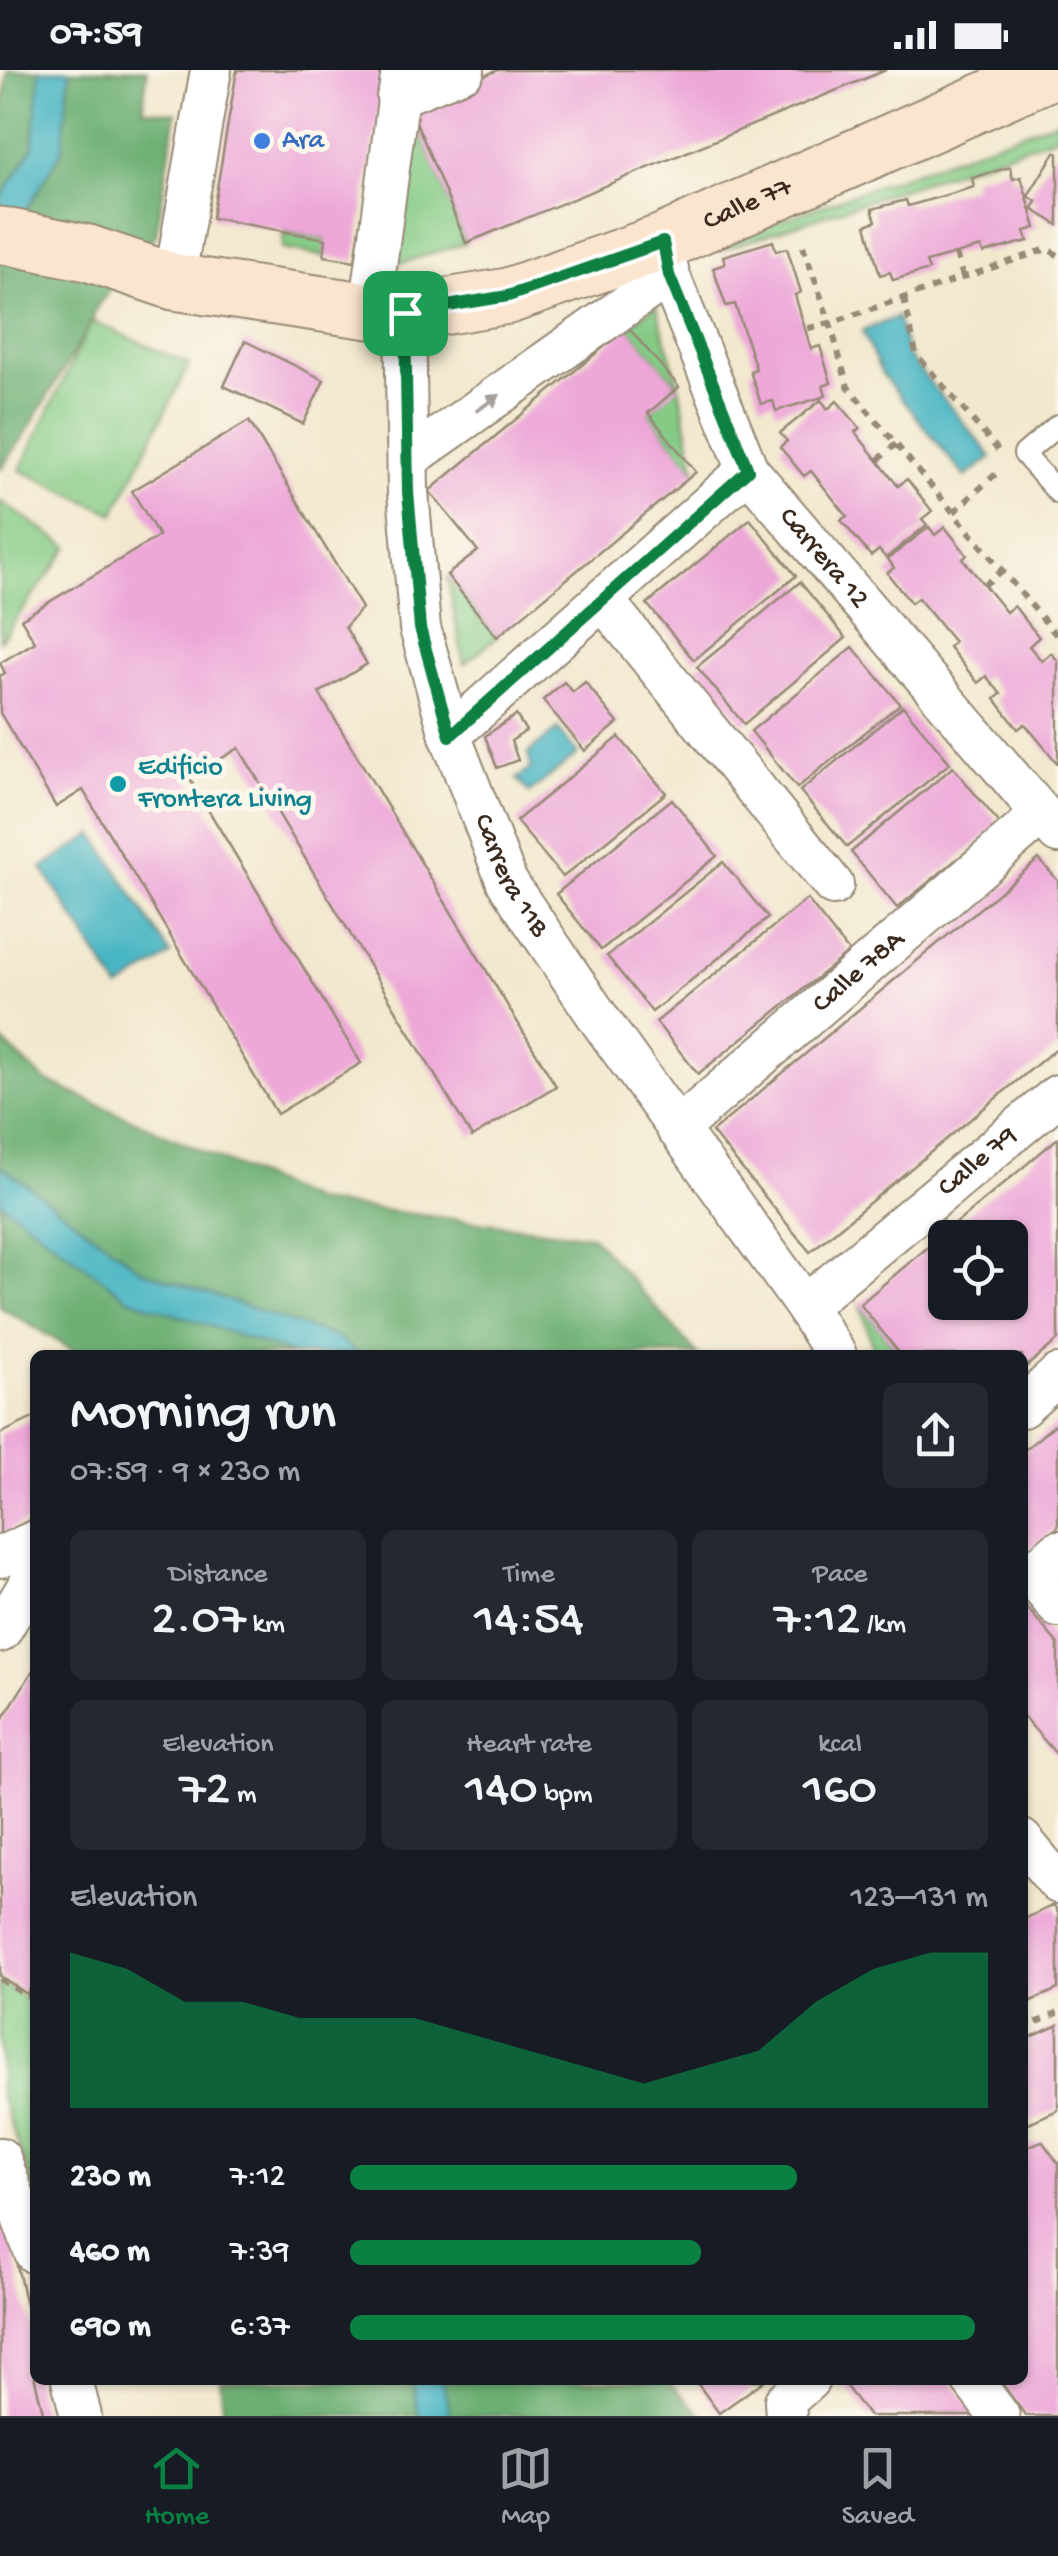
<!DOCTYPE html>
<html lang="en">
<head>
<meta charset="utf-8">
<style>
	body { margin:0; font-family:"Gochi Hand",sans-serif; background:#242831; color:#f1f3f6; height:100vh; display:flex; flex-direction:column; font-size:38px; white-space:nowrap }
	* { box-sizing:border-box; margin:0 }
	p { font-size:32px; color:#9ea1a6 }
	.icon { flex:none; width:55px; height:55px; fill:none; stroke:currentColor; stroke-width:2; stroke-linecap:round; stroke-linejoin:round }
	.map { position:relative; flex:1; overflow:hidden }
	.sheet { position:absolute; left:30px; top:1280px; width:998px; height:1035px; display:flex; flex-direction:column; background:#171b24; border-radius:15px; box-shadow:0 2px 8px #0004 }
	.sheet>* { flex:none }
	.fabs { position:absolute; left:928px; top:1150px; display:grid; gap:20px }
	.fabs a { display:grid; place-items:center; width:100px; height:100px; border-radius:15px; background:#171b24; box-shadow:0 2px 8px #0004; font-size:50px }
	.pin { position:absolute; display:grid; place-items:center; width:85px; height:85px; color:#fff; margin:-42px; border-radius:20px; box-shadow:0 5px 15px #0006 }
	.round { display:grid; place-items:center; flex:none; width:105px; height:105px; border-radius:15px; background:#242831 }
	.summary { display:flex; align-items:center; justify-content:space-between; height:170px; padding:0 40px }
	h1 { font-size:55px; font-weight:600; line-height:75px }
	.stats { display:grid; grid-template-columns:repeat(3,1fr); gap:15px; height:170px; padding:10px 40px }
	.stats div { display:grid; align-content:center; border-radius:15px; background:#242831; text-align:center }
	.stats b { font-size:50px; font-weight:600 }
	.stats small { font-size:28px; font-weight:400 }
	.stats p { font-size:28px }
	.chart { height:280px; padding:20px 40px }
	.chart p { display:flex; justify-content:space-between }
	.chart svg { width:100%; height:180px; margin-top:10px; fill:#0b8043; opacity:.7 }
	ul { padding:0 40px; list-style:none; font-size:32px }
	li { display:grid; grid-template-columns:160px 120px 1fr; align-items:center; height:75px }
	li i { height:25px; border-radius:12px; background:#0b8043 }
	.status { display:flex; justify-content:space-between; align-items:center; height:70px; padding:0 50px; background:#171b24; direction:ltr }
	.status svg { height:28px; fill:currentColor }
	.tabs { display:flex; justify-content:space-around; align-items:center; height:140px; border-top:2px solid #363941; background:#171b24; font-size:28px; color:#9ea1a6 }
	.tabs a { display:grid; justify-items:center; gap:5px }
	.tabs .on { color:#0b8043 }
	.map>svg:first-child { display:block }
</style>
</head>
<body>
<div class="status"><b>07:59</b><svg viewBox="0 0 49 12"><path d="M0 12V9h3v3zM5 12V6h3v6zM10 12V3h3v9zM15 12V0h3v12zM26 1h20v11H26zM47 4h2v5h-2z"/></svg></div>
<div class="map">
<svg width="1058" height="2346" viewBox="0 0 1058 2346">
	<rect width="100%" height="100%" fill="#fbf7ec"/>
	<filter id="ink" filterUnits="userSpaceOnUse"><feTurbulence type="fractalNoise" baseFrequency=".01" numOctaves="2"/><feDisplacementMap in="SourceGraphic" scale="20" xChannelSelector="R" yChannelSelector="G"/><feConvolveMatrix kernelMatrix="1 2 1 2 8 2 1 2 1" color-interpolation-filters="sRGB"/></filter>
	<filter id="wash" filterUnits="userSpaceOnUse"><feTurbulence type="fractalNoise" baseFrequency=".0048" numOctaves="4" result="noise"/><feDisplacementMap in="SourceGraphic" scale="40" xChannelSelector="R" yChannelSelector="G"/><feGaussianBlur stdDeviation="2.25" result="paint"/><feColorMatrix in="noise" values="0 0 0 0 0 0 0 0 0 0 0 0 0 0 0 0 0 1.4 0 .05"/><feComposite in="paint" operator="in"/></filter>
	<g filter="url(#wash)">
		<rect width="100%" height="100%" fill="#f2e8ce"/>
		<g fill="#85cb86" stroke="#607a52" stroke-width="2.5">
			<polygon points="410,37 466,173 392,196"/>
			<polygon points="1058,50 1058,66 719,181 715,174"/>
			<polygon points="284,162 326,169 324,186 282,179"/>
			<polygon points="656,235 679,317 696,402 648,343 678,316 628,257"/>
			<polygon points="92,251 189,294 114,444 20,400"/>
			<polygon points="0,431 69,477 0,571"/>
			<polygon points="447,505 497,567 464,594"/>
			<polygon points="860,1234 901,1285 875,1285"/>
			<polygon points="0,1912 35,1934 35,2121 0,2025"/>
		</g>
		<g fill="#6caf73" stroke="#546c48" stroke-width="2.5">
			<polygon points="8,0 147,0 143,39 176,43 156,165 97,236 92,251 25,365 0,400 0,62"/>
			<polygon points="0,969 44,1010 315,1132 592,1166 698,1285 81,1285 0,1237"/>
			<polygon points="220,2310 666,2310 704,2346 224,2346"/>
		</g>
		<g fill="#47b5c3" stroke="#417070" stroke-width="2.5">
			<polygon points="40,0 70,0 62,81 0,184 0,129 33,77"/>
			<polygon points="897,247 908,286 992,387 965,407 882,304 862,261"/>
			<polygon points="558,659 578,684 529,723 517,709 531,698 528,683"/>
			<polygon points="94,764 171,885 119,919 42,798"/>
			<polygon points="0,1095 143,1201 338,1268 360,1285 296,1285 129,1229 0,1132"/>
			<polygon points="412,2310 443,2310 450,2346 419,2346"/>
		</g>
		<g id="blocks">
			<g fill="#eda8d8" fill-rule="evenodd">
				<polygon points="237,0 385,0 355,191 324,186 326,169 212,148"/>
				<polygon points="498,0 886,0 466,173 410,37"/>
				<polygon points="1055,82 1058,84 1058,155 1032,139 1037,132 1028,126"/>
				<polygon points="1010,97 1013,109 1021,107 1036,158 1025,161 1028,171 983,183 981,177 926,192 929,200 893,210 890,202 880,205 866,155 876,151 872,139 906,130 908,136 974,117 972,108"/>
				<polygon points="773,171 776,181 787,178 801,222 795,225 811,279 820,276 831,313 823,316 826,326 776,341 773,331 761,334 750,301 756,299 735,234 726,236 713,198 725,194 723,186"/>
				<polygon points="628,257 679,317 648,343 696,402 497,567 447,505 478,481 429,421"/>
				<polygon points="245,271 324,310 303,354 224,316"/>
				<polygon points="821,330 828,339 837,331 860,358 855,362 898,416 907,409 932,441 922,449 927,455 886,488 879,480 871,486 841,450 847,446 811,401 804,406 780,377 787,371 780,363"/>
				<polygon points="249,351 362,538 345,557 367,594 319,623 556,1016 472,1067 239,678 189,708 361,993 277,1044 83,720 56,737 0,643 0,606 5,603 0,593 35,572 21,549 159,466 132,421"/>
				<polygon points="750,449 796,506 694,590 647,534"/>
				<polygon points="929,457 935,465 945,457 967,485 963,489 1006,542 1014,536 1039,567 1029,576 1042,591 1051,583 1058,591 1058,694 1025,654 1018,659 995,629 1001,624 986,606 978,613 949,577 954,572 918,528 911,533 887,503 894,498 888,489"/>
				<polygon points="800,512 846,568 744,654 697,597"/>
				<polygon points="853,577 900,634 797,718 751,661"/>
				<polygon points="564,612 573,622 585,612 618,653 585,681 543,630"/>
				<polygon points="903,636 950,693 847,777 800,721"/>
				<polygon points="516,645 526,661 511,671 518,690 497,698 485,666"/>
				<polygon points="619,667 666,723 563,807 516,751"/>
				<polygon points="953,697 1000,754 897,838 851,782"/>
				<polygon points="672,729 717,786 601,880 556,824"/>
				<polygon points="1039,789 1058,811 1058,977 810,1182 712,1062"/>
				<polygon points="723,792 768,848 652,942 607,886"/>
				<polygon points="807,829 849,882 698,1004 656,952"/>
				<path d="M1058,1068V1270L1022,1300V1285H901L860,1234ZM945,1168H1010V1232H945Z"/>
				<polygon points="35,1347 35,1447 0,1465 0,1364"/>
				<polygon points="1058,1352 1058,1457 1022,1487 1022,1382"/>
				<polygon points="1022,1532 1058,1574 1058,1686 1022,1645"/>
				<polygon points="35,1597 35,1911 27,1924 0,1906 0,1653"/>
				<polygon points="1054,1835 1058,1843 1058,1919 1022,1935 1022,1850"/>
				<polygon points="1058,1955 1058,2040 1022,2056 1022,1971"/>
				<polygon points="1042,2071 1058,2093 1058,2346 1026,2346 999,2310 1022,2310 1022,2079"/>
				<polygon points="0,2139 10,2165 33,2266 35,2310 44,2346 0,2346"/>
				<polygon points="695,2310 765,2310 719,2343"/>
				<polygon points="841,2310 950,2310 978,2346 869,2346"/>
			</g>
		</g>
	</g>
	<g filter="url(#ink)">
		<use href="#blocks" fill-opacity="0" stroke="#968976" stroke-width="2.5"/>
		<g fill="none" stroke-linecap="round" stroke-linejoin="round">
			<defs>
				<polyline id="lane" points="1058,355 1024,384 1058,423"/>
				<g id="street">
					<polyline points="397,27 464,0"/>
					<path id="s1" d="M663,172L669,205L748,400L1058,763"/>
					<polyline points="174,212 211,0"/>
					<polyline points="370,241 402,0"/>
					<path id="s2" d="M405,243L408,422L420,558L450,665L507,812L602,953L805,1236L836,1285"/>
					<polyline points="408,389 669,205"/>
					<polyline points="604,531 833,815"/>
					<polyline points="450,665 748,400"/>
					<path id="s3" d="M677,1059L1042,744"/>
					<path id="s4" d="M805,1236L1058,1025"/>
					<polyline points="1022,1337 1058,1305"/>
					<polyline points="1058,1481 1031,1504 1058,1537"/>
					<polyline points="0,1487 35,1471"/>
					<polyline points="0,1562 35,1504"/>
					<polyline points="1022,1770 1058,1813"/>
					<polyline points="0,2088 35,2183"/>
					<polyline points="72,2310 81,2346"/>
					<polyline points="972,2310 999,2346"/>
					<polyline points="786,2346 785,2331 809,2310"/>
				</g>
				<g id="secondary">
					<path id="s5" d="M0,165L88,183L174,212L370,241L405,243L508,226L663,172L1054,0"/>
				</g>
			</defs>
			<use href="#lane" stroke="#968976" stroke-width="24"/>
			<use href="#street" stroke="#968976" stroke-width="44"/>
			<use href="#secondary" stroke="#968976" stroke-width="59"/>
			<g stroke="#968976" stroke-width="6" stroke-dasharray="8 8" stroke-linecap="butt">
				<polyline points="803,176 830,253 805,259"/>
				<polyline points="956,184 963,207"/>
				<polyline points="1058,185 1047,179 830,253 848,317 1058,567"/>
				<polyline points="904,228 916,284 998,380"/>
				<polyline points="878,390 896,374"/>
				<polyline points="954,442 1000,400"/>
				<polyline points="984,515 1002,501"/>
				<polyline points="0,1909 35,1931"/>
				<polyline points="1022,1959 1058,1943"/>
			</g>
			<use href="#lane" stroke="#fff" stroke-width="20"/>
			<use href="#street" stroke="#fff" stroke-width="40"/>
			<use href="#secondary" stroke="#fbe5cf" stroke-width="55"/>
		</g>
		<defs><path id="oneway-solid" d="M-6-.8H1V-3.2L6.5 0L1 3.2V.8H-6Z" transform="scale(2.5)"/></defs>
		<use fill="#a79f9a" href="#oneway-solid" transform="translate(488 333) rotate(-35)"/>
	</g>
	<g fill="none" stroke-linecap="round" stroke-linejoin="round" filter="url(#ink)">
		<defs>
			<polygon id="route" points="663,172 669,205 748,400 450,666 420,558 408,422 405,243 508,226"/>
		</defs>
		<use href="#route" stroke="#fff" stroke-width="20"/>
		<use href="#route" stroke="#0b8043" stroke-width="12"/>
	</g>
	<circle fill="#3f7fe0" stroke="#fbf7ec" stroke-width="4" cx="262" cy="71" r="10"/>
	<circle fill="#0f9aa8" stroke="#fbf7ec" stroke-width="4" cx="118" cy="714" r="10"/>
	<g text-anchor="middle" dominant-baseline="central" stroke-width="10" stroke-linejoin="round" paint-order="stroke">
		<g font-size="28" fill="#366cbe" stroke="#fbf7ec" text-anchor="start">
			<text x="282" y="71">Ara</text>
		</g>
		<g font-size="28" fill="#3b2a1e" stroke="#fbf7ec">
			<text stroke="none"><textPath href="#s5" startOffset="775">Calle 77</textPath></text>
			<text stroke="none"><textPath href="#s1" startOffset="360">Carrera 12</textPath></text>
			<text stroke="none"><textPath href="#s2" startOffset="580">Carrera 11B</textPath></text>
			<text stroke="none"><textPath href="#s3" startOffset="240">Calle 78A</textPath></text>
			<text stroke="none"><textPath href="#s4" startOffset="225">Calle 79</textPath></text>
		</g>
		<g font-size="28" fill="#0d838f" stroke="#fbf7ec" text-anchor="start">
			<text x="138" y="698">Edificio<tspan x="138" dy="32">Frontera Living</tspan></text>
		</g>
	</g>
</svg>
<div class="fabs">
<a><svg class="icon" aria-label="locate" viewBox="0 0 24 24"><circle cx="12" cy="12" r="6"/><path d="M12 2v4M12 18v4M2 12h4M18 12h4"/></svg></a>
</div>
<div class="pin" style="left:405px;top:243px;background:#1e9e55"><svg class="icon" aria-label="arrive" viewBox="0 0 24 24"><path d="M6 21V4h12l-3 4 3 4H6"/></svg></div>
<section class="sheet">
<div class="summary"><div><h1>Morning run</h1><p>07:59 · 9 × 230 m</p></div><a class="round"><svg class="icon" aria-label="share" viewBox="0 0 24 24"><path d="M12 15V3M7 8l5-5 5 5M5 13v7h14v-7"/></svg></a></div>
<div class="stats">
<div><p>Distance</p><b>2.07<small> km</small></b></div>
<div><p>Time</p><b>14:54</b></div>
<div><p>Pace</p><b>7:12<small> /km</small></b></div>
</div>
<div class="stats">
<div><p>Elevation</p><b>72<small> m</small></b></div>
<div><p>Heart rate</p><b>140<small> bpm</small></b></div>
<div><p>kcal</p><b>160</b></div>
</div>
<div class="chart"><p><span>Elevation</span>123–131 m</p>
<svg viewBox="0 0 160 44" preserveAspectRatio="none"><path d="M0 44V6L10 10L20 18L30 18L40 22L50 22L60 22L70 26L80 30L90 34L100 38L110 34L120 30L130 18L140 10L150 6L160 6V44z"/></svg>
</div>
<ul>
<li><b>230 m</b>7:12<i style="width:70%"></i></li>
<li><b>460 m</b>7:39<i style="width:55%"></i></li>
<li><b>690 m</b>6:37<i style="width:98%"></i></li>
</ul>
</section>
</div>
<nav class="tabs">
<a class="on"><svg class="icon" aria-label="home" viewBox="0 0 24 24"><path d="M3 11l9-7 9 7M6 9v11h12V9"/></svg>Home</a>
<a><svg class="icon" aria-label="map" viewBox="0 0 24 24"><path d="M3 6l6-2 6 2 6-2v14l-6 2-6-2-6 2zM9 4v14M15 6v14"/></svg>Map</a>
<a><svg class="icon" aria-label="saved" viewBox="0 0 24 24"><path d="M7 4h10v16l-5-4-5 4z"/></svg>Saved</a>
</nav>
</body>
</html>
